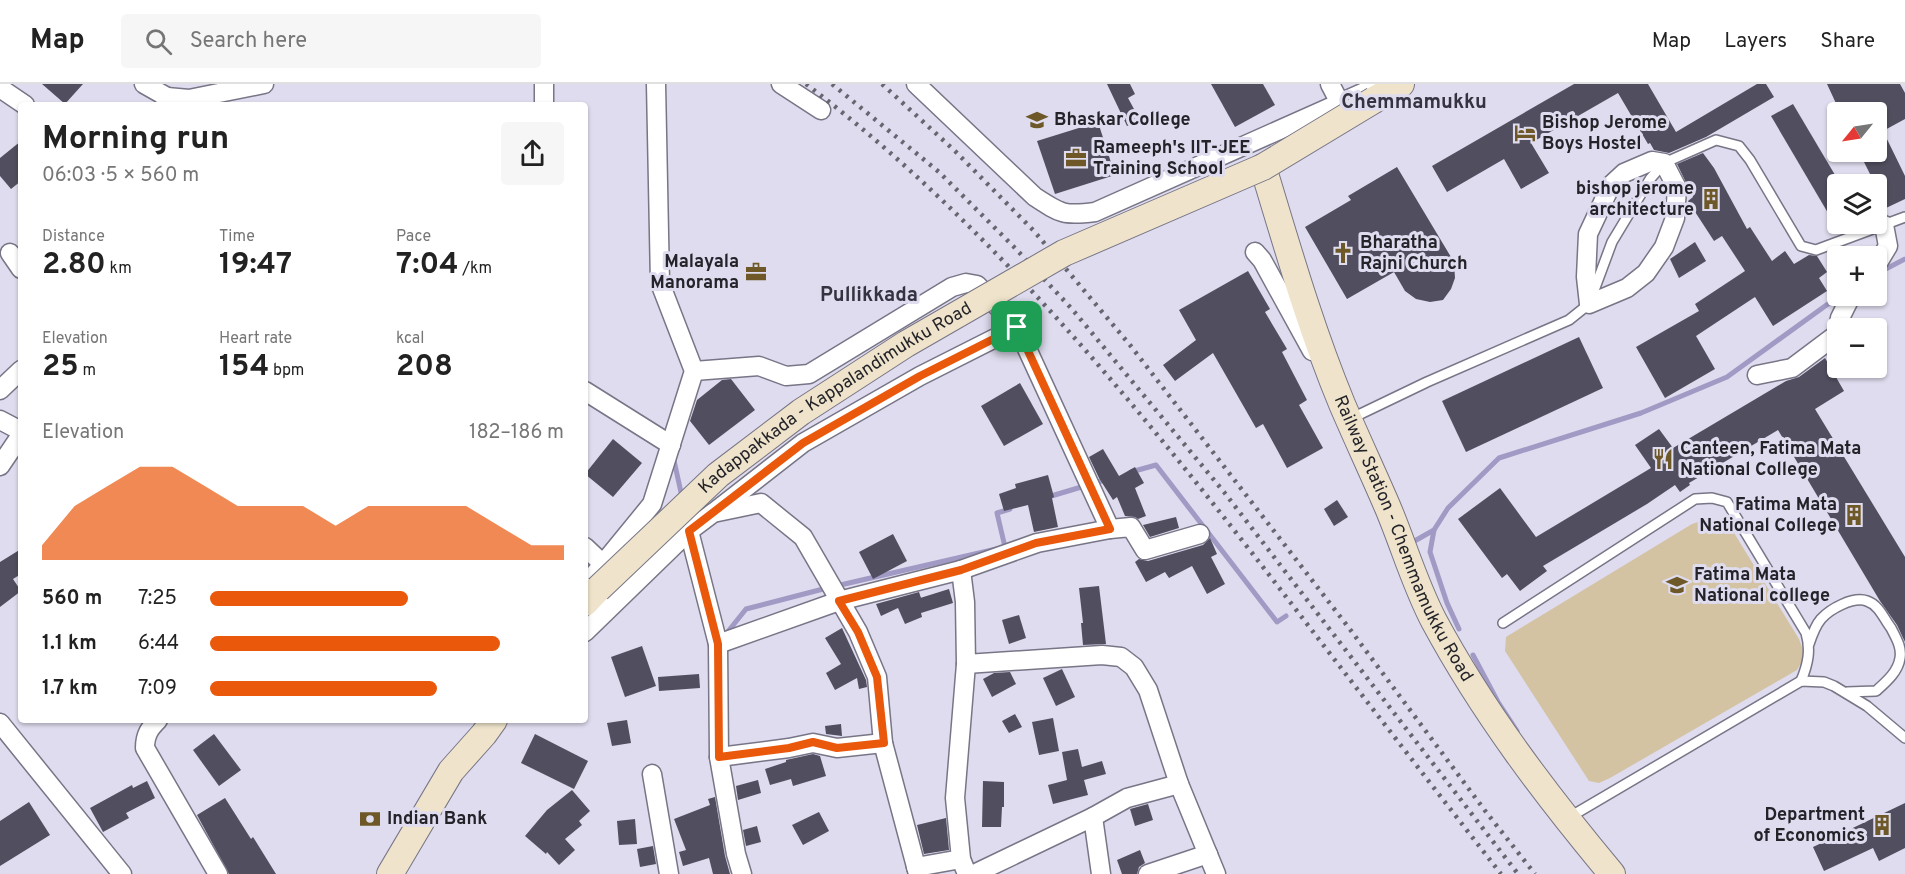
<!DOCTYPE html>
<html lang="en">
<head>
<meta charset="utf-8">
<style>
	body { margin:0; font-family:Overpass,sans-serif; background:#f6f6f6; color:#222; height:100vh; display:flex; flex-direction:column; font-size:22px; white-space:nowrap }
	* { box-sizing:border-box; margin:0 }
	p { font-size:20px; color:#767676 }
	.icon { flex:none; width:33px; height:33px; fill:none; stroke:currentColor; stroke-width:2; stroke-linecap:round; stroke-linejoin:round }
	.map { position:relative; flex:1; overflow:hidden }
	.panel { position:absolute; left:18px; top:18px; width:570px; height:621px; display:flex; flex-direction:column; background:#fff; border-radius:6px; box-shadow:0 2px 4px #0004 }
	.panel>* { flex:none }
	.needle { width:39px; rotate:240deg }
	.controls { position:absolute; left:1827px; top:18px; display:grid; gap:12px }
	.controls a { display:grid; place-items:center; width:60px; height:60px; border-radius:6px; background:#fff; box-shadow:0 2px 4px #0004; font-size:30px }
	.pin { position:absolute; display:grid; place-items:center; width:51px; height:51px; color:#fff; margin:-26px; border-radius:12px; box-shadow:0 3px 9px #0006 }
	.round { display:grid; place-items:center; flex:none; width:63px; height:63px; border-radius:6px; background:#f6f6f6 }
	.headline { display:flex; align-items:center; justify-content:space-between; height:102px; padding:0 24px }
	h1 { font-size:33px; font-weight:700; line-height:45px }
	.stats { display:grid; grid-template-columns:repeat(3,1fr); gap:9px; height:102px; padding:6px 24px }
	.stats div { display:grid; align-content:center }
	.stats b { font-size:30px; font-weight:700 }
	.stats small { font-size:16px; font-weight:400 }
	.stats p { font-size:16px }
	.chart { height:168px; padding:12px 24px }
	.chart p { display:flex; justify-content:space-between }
	.chart svg { width:100%; height:108px; margin-top:6px; fill:#ea580c; opacity:.7 }
	ul { padding:0 24px; list-style:none; font-size:20px }
	li { display:grid; grid-template-columns:96px 72px 1fr; align-items:center; height:45px }
	li i { height:15px; border-radius:8px; background:#ea580c }
	header { display:flex; align-items:center; gap:36px; box-sizing:border-box; height:84px; padding:0 30px; background:#fff; border-bottom:2px solid #e0e0e0 }
	header strong { font-size:28px }
	nav { display:flex; gap:33px; margin-inline-start:auto; font-size:21px }
	.search { width:420px; height:54px; background:#f6f6f6; display:flex; align-items:center; gap:15px; box-sizing:border-box; padding:0 21px; border-radius:6px; color:#767676; font-size:22px }
	.map>svg:first-child { display:block }
</style>
</head>
<body>
<header>
<strong>Map</strong>
<div class="search"><svg class="icon" aria-label="search" viewBox="0 0 24 24"><circle cx="10" cy="10" r="6"/><path d="M15 15l6 6"/></svg>Search here</div>
<nav><a>Map</a><a>Layers</a><a>Share</a></nav>
</header>
<div class="map">
<svg width="1905" height="790" viewBox="0 0 1905 790">
	<rect width="100%" height="100%" fill="#dedcee"/>
	<polygon fill="#d3c3a3" points="1710,434 1728,439 1799,555 1805,572 1797,586 1610,694 1599,699 1589,697 1505,567 1506,553 1692,440"/>
	<g fill="none" stroke-linecap="round" stroke-linejoin="round">
		<g stroke="#a09ac4" stroke-width="5">
			<polyline points="1880,188 1905,175"/>
			<polyline points="673,372 682,413"/>
			<polyline points="1131,388 1156,381 1277,538 1286,532"/>
			<polyline points="1048,413 1108,395"/>
			<polyline points="1411,459 1434,446"/>
			<polyline points="836,502 1005,463 997,429 1010,425"/>
			<polyline points="1459,545 1447,519 1430,468 1434,446 1448,424 1499,374 1641,329 1727,293 1839,212"/>
			<polyline points="726,550 746,525 827,504"/>
			<polyline points="1473,571 1498,618 1517,647"/>
		</g>
	</g>
	<g fill="#514f5f">
		<polygon points="42,0 83,0 65,20"/>
		<polygon points="1107,0 1130,0 1135,10 1128,14 1140,36 1127,42"/>
		<polygon points="1211,0 1263,0 1275,21 1235,43"/>
		<polygon points="1574,0 1648,0 1676,48 1757,0 1766,0 1774,13 1706,53 1669,69 1654,66 1650,59 1648,60 1618,9 1531,59 1549,89 1521,105 1504,75 1447,108 1432,82"/>
		<polygon points="1827,0 1900,0 1905,9 1905,35 1883,47 1905,92 1905,115 1886,124 1876,100 1875,100 1859,68 1876,68 1876,28 1840,28"/>
		<polygon points="1793,20 1838,96 1838,146 1771,32"/>
		<polygon points="1098,38 1115,91 1055,110 1037,57"/>
		<polygon points="21,57 21,97 11,105 0,92 0,74"/>
		<polygon points="1703,69 1714,84 1747,145 1750,143 1772,177 1785,167 1794,180 1809,171 1817,172 1827,188 1819,194 1827,207 1773,242 1755,213 1696,252 1715,285 1665,314 1636,263 1699,227 1695,220 1745,187 1722,152 1714,157 1688,117 1693,113 1677,80"/>
		<polygon points="1397,83 1454,178 1455,194 1451,205 1443,216 1430,218 1416,215 1405,207 1394,188 1347,215 1305,143 1351,116 1348,112"/>
		<polygon points="1695,158 1706,177 1679,194 1670,175"/>
		<polygon points="1248,187 1270,225 1265,228 1287,265 1282,268 1307,316 1299,321 1323,364 1287,384 1263,340 1256,344 1213,269 1175,297 1163,281 1196,256 1179,226"/>
		<polygon points="1579,253 1603,304 1466,368 1442,317"/>
		<polygon points="1825,274 1844,307 1815,325 1905,473 1905,558 1897,541 1880,517 1778,346 1689,399 1690,401 1680,408 1675,401 1647,420 1543,482 1547,487 1520,507 1507,490 1502,494 1458,435 1500,404 1536,453 1651,384 1635,361 1659,345 1673,364 1786,297 1799,293"/>
		<polygon points="731,295 755,326 709,361 690,337 697,316 722,296"/>
		<polygon points="1020,299 1043,340 1004,362 981,322"/>
		<polygon points="613,355 642,379 613,413 585,390"/>
		<polygon points="1103,365 1119,392 1135,383 1144,399 1135,404 1146,432 1138,435 1135,433 1125,432 1117,413 1113,416 1099,394 1089,373"/>
		<polygon points="1048,391 1054,413 1052,414 1058,443 1034,448 1028,421 1004,427 999,410 1016,404 1015,400"/>
		<polygon points="1337,416 1348,433 1334,442 1324,425"/>
		<polygon points="1176,433 1179,444 1150,453 1143,441"/>
		<polygon points="893,450 907,477 873,495 859,468"/>
		<polygon points="1210,454 1217,470 1211,473 1225,500 1207,510 1192,482 1169,494 1165,488 1146,498 1135,478 1139,475 1148,477 1203,461"/>
		<polygon points="21,465 21,490 13,495 21,507 0,523 0,478"/>
		<polygon points="1099,502 1106,560 1083,561 1081,539 1083,539 1079,504"/>
		<polygon points="949,505 953,519 921,529 922,533 905,540 898,524 881,532 876,520 919,508 921,514 917,515"/>
		<polygon points="1019,531 1026,554 1009,560 1002,536"/>
		<polygon points="842,544 866,596 867,603 859,605 857,594 835,606 826,589 841,580 825,554"/>
		<polygon points="642,562 656,602 625,613 611,573"/>
		<polygon points="1062,585 1075,613 1056,622 1043,594"/>
		<polygon points="1010,588 1016,600 992,613 983,595 994,589"/>
		<polygon points="699,590 700,604 659,607 658,593"/>
		<polygon points="1015,630 1022,643 1009,649 1002,637"/>
		<polygon points="1053,634 1059,667 1039,671 1032,638"/>
		<polygon points="627,636 631,659 612,662 607,639"/>
		<polygon points="841,640 842,652 826,650 825,642"/>
		<polygon points="214,650 241,686 219,702 193,666"/>
		<polygon points="535,650 588,677 574,705 521,679"/>
		<polygon points="1078,665 1082,683 1102,677 1106,690 1084,696 1088,711 1053,720 1048,701 1067,696 1062,668"/>
		<polygon points="813,670 820,672 826,692 793,702 791,695 770,701 765,685 786,678 786,676"/>
		<polygon points="758,696 761,709 738,716 736,702"/>
		<polygon points="147,697 155,714 126,729 129,734 103,748 90,724 132,701 133,704"/>
		<polygon points="983,697 1004,698 1004,723 1002,723 1001,743 982,743"/>
		<polygon points="572,706 590,727 579,737 582,741 565,755 575,766 559,781 547,768 546,770 525,752 547,726"/>
		<polygon points="715,713 725,772 730,790 713,790 709,774 683,782 679,768 686,766 674,735 710,721 708,715"/>
		<polygon points="225,714 251,755 253,753 276,790 229,790 197,731"/>
		<polygon points="29,718 50,751 0,782 0,737"/>
		<polygon points="1905,719 1905,764 1879,777 1873,764 1824,787 1813,763"/>
		<polygon points="1148,720 1153,736 1135,742 1130,725"/>
		<polygon points="819,728 829,747 803,761 792,741"/>
		<polygon points="946,734 949,766 924,770 917,741"/>
		<polygon points="635,735 637,760 619,761 617,737"/>
		<polygon points="757,742 761,758 746,762 743,746"/>
		<polygon points="653,762 656,780 640,783 637,765"/>
		<polygon points="1140,766 1145,779 1139,783 1137,790 1122,790 1117,776"/>
	</g>
	<g fill="none" stroke-linecap="round" stroke-linejoin="round">
		<defs>
			<g id="service">
				<polyline points="1350,335 1427,298 1569,236 1589,220 1612,158 1650,95 1664,79 1716,56 1739,62 1750,76 1801,162 1816,166 1905,133"/>
				<path d="M1503,539L1695,415L1712,414L1727,418L1806,549C1811,566 1808,580 1801,597"/>
				<path d="M1809,560C1812,551 1815,542 1821,535C1830,525 1853,512 1867,517C1879,521 1884,535 1891,544C1896,554 1902,563 1900,574C1898,588 1886,598 1876,607L1847,608"/>
				<polyline points="1568,734 1801,597 1824,598 1834,602 1867,622 1905,654"/>
			</g>
			<g id="minor">
				<polyline points="144,0 167,13"/>
				<polyline points="544,0 544,21"/>
				<polyline points="781,0 821,26"/>
				<path d="M916,0L1035,113C1061,130 1064,132 1095,128L1378,2"/>
				<polyline points="1330,0 1340,19"/>
				<polyline points="0,4 25,21"/>
				<polyline points="165,21 167,13 189,15 264,0"/>
				<polygon points="1652,77 1664,79 1677,104 1675,134 1664,163 1646,189 1627,204 1589,220 1586,193 1588,150 1611,101 1624,89"/>
				<polyline points="1255,168 1262,176 1312,267"/>
				<polyline points="10,169 21,185"/>
				<polyline points="1876,182 1888,162 1884,141"/>
				<polyline points="1838,244 1840,234 1851,212"/>
				<polyline points="694,287 759,282 786,292 809,290 952,203 966,199 977,201 1017,243 920,292 803,359 713,429"/>
				<polyline points="1757,291 1792,284 1836,251 1838,245"/>
				<polyline points="0,306 21,286"/>
				<polyline points="585,307 671,361"/>
				<polyline points="0,336 21,347"/>
				<polyline points="0,382 21,351"/>
				<polyline points="1110,445 1131,443 1145,466 1200,450"/>
				<polyline points="689,447 718,560 719,673 736,770 742,790"/>
				<polyline points="585,463 603,480"/>
				<polyline points="961,486 1037,459 1110,445 1017,243"/>
				<polyline points="585,502 652,420 694,287 660,199 656,0"/>
				<polyline points="585,548 689,447 713,429 761,419 803,453 858,548 877,593 883,659 918,790"/>
				<polyline points="718,560 839,517 961,486 965,518 966,580 1102,571 1121,573 1134,583 1148,606 1179,700 1216,790"/>
				<polyline points="966,580 955,714 961,775 967,790"/>
				<path d="M158,636C150,644 145,650 145,664L218,790"/>
				<polyline points="0,639 122,790"/>
				<polyline points="719,673 789,664 813,659 837,664 883,659"/>
				<polyline points="652,690 669,790"/>
				<polyline points="916,783 961,775"/>
				<polyline points="974,790 1093,733"/>
				<polyline points="1101,790 1093,733 1127,714 1179,700"/>
				<polyline points="1148,790 1208,770"/>
			</g>
			<g id="secondary">
				<polyline points="1374,16 1401,0"/>
				<path id="s1" d="M1263,83C1287,162 1310,243 1342,320C1357,355 1373,389 1388,424C1404,462 1415,501 1434,537C1483,628 1546,711 1612,790"/>
				<polyline points="585,519 598,505"/>
				<polyline points="390,790 451,687 484,650 494,636"/>
			</g>
		</defs>
		<use href="#service" stroke="#777586" stroke-width="12"/>
		<use href="#minor" stroke="#777586" stroke-width="21"/>
		<use href="#secondary" stroke="#777586" stroke-width="28"/>
		<use href="#service" stroke="#fff" stroke-width="9"/>
		<use href="#minor" stroke="#fff" stroke-width="18"/>
		<use href="#secondary" stroke="#efe4cb" stroke-width="26"/>
		<g stroke="#666670" stroke-width="4.5" stroke-dasharray="3 6" stroke-linecap="butt">
			<path d="M806,0C988,138 1137,321 1277,501C1351,597 1426,694 1501,790"/>
			<polyline points="832,0 939,88 1015,164 1072,225 1224,408 1518,790"/>
			<polyline points="882,0 955,67 1034,147 1130,261 1349,544 1486,728 1535,790"/>
		</g>
		<defs>
			<g id="secondary-bridge">
				<path id="s2" d="M598,505L718,391L801,328L906,260L1064,169L1263,83L1374,16"/>
			</g>
		</defs>
		<use href="#secondary-bridge" stroke="#777586" stroke-width="28" stroke-linecap="butt"/>
		<use href="#secondary-bridge" stroke="#efe4cb" stroke-width="26"/>
	</g>
	<g fill="none" stroke-linecap="round" stroke-linejoin="round">
		<defs>
			<polygon id="route" points="1017,243 1110,445 1036,459 961,486 839,517 858,548 877,593 884,659 837,664 813,658 789,664 719,673 718,560 689,447 803,359 920,292"/>
		</defs>
		<use href="#route" stroke="#fff" stroke-width="12"/>
		<use href="#route" stroke="#ea580c" stroke-width="8"/>
	</g>
	<defs>
		<symbol id="university-bare" viewBox="-9 -9 18 18"><path d="M0-5L7-2L0 1L-7-2ZM-4 1L0 2.5L4 1V4Q0 6-4 4Z" fill="#6e5827" stroke="#dedcee" stroke-width="2.5" paint-order="stroke"/></symbol>
		<symbol id="hotel-bare" viewBox="-9 -9 18 18"><path d="M-6-4.5h1.5V1H6V5H4.5V3h-9V5H-6ZM-4 0a1.8 1.8 0 1 1 3.6 0ZM.5 0V-2.5h3Q6-2.5 6 0Z" fill="#6e5827" stroke="#dedcee" stroke-width="2.5" paint-order="stroke"/></symbol>
		<symbol id="office-bare" viewBox="-9 -9 18 18"><path d="M-6-3h4V-5.5h4V-3h4V5H-6ZM-1-4.5V-3h2v-1.5ZM-6 0V1H6V0Z" fill="#6e5827" stroke="#dedcee" stroke-width="2.5" paint-order="stroke"/></symbol>
		<symbol id="building-bare" viewBox="-9 -9 18 18"><path d="M-4-6H4V6H1V3H-1V6H-4ZM-2.5-4.3h1.7v1.8h-1.7ZM.8-4.3h1.7v1.8H.8ZM-2.5-1h1.7V.8h-1.7ZM.8-1h1.7V.8H.8Z" fill="#6e5827" stroke="#dedcee" stroke-width="2.5" paint-order="stroke"/></symbol>
		<symbol id="church-bare" viewBox="-9 -9 18 18"><path d="M-1.2-6h2.4v3.5h3.3v2.4h-3.3V6h-2.4V-.1h-3.3v-2.4h3.3Z" fill="#6e5827" stroke="#dedcee" stroke-width="2.5" paint-order="stroke"/></symbol>
		<symbol id="restaurant-bare" viewBox="-9 -9 18 18"><path d="M-5-6h1v4h1v-4h1v4h1v-4h1v5L-1.5 .5V6h-2V.5L-5-1ZM5-6V6H3V1.5H1.5Q1.5-4 5-6Z" fill="#6e5827" stroke="#dedcee" stroke-width="2.5" paint-order="stroke"/></symbol>
		<symbol id="bank-bare" viewBox="-9 -9 18 18"><path d="M-6-4H6V4H-6ZM0-2.3a2.3 2.3 0 1 0 0 4.6a2.3 2.3 0 1 0 0-4.6Z" fill="#6e5827" stroke="#dedcee" stroke-width="2.5" paint-order="stroke"/></symbol>
	</defs>
	<g fill-rule="evenodd">
		<use href="#university-bare" x="1022" y="21" width="30" height="30"/>
		<use href="#hotel-bare" x="1510" y="34" width="30" height="30"/>
		<use href="#office-bare" x="1061" y="59" width="30" height="30"/>
		<use href="#building-bare" x="1696" y="100" width="30" height="30"/>
		<use href="#church-bare" x="1328" y="154" width="30" height="30"/>
		<use href="#office-bare" x="741" y="173" width="30" height="30"/>
		<use href="#restaurant-bare" x="1648" y="360" width="30" height="30"/>
		<use href="#building-bare" x="1839" y="416" width="30" height="30"/>
		<use href="#university-bare" x="1662" y="486" width="30" height="30"/>
		<use href="#bank-bare" x="355" y="720" width="30" height="30"/>
		<use href="#building-bare" x="1867" y="726" width="30" height="30"/>
	</g>
	<g text-anchor="middle" dominant-baseline="central" stroke-width="6" stroke-linejoin="round" paint-order="stroke">
		<g font-size="18" font-weight="bold" fill="#232329" stroke="#dedcee" text-anchor="start">
			<text x="1054" y="36">Bhaskar College</text>
			<text x="1542" y="39">Bishop Jerome<tspan x="1542" dy="21">Boys Hostel</tspan></text>
			<text x="1093" y="64">Rameeph's IIT-JEE<tspan x="1093" dy="21">Training School</tspan></text>
			<text x="1694" y="105" text-anchor="end">bishop jerome<tspan x="1694" dy="21">architecture</tspan></text>
			<text x="1360" y="159">Bharatha<tspan x="1360" dy="21">Rajni Church</tspan></text>
			<text x="739" y="178" text-anchor="end">Malayala<tspan x="739" dy="21">Manorama</tspan></text>
			<text x="1680" y="365">Canteen, Fatima Mata<tspan x="1680" dy="21">National College</tspan></text>
			<text x="1837" y="421" text-anchor="end">Fatima Mata<tspan x="1837" dy="21">National College</tspan></text>
			<text x="1694" y="491">Fatima Mata<tspan x="1694" dy="21">National college</tspan></text>
			<text x="1865" y="731" text-anchor="end">Department<tspan x="1865" dy="21">of Economics</tspan></text>
			<text x="387" y="735">Indian Bank</text>
		</g>
		<g font-size="18" fill="#232329" stroke="#dedcee">
			<text stroke="none"><textPath href="#s2" startOffset="306">Kadappakkada - Kappalandimukku Road</textPath></text>
			<text stroke="none"><textPath href="#s1" startOffset="398">Railway Station - Chemmamukku Road</textPath></text>
		</g>
		<g font-size="20" font-weight="bold" fill="#353341" stroke="#dedcee">
			<text x="1414" y="19">Chemmamukku</text>
			<text x="869" y="212">Pullikkada</text>
		</g>
	</g>
</svg>
<div class="controls">
<a><svg class="needle" viewBox="-14 -14 28 28"><path d="M0-13l5 13h-10z" fill="#e53935"/><path d="M0 13l5-13h-10z" fill="#767676"/></svg></a>
<a><svg class="icon" aria-label="layers" viewBox="0 0 24 24"><path d="M12 4l9 5-9 5-9-5zM3 14l9 5 9-5"/></svg></a>
<a>+</a>
<a>−</a>
</div>
<div class="pin" style="left:1017px;top:243px;background:#1e9e55"><svg class="icon" aria-label="arrive" viewBox="0 0 24 24"><path d="M6 21V4h12l-3 4 3 4H6"/></svg></div>
<section class="panel">
<div class="headline"><div><h1>Morning run</h1><p>06:03 · 5 × 560 m</p></div><a class="round"><svg class="icon" aria-label="share" viewBox="0 0 24 24"><path d="M12 15V3M7 8l5-5 5 5M5 13v7h14v-7"/></svg></a></div>
<div class="stats">
<div><p>Distance</p><b>2.80<small> km</small></b></div>
<div><p>Time</p><b>19:47</b></div>
<div><p>Pace</p><b>7:04<small> /km</small></b></div>
</div>
<div class="stats">
<div><p>Elevation</p><b>25<small> m</small></b></div>
<div><p>Heart rate</p><b>154<small> bpm</small></b></div>
<div><p>kcal</p><b>208</b></div>
</div>
<div class="chart"><p><span>Elevation</span>182–186 m</p>
<svg viewBox="0 0 160 44" preserveAspectRatio="none"><path d="M0 44V38L10 22L20 14L30 6L40 6L50 14L60 22L70 22L80 22L90 30L100 22L110 22L120 22L130 22L140 30L150 38L160 38V44z"/></svg>
</div>
<ul>
<li><b>560 m</b>7:25<i style="width:56%"></i></li>
<li><b>1.1 km</b>6:44<i style="width:82%"></i></li>
<li><b>1.7 km</b>7:09<i style="width:64%"></i></li>
</ul>
</section>
</div>
</body>
</html>
